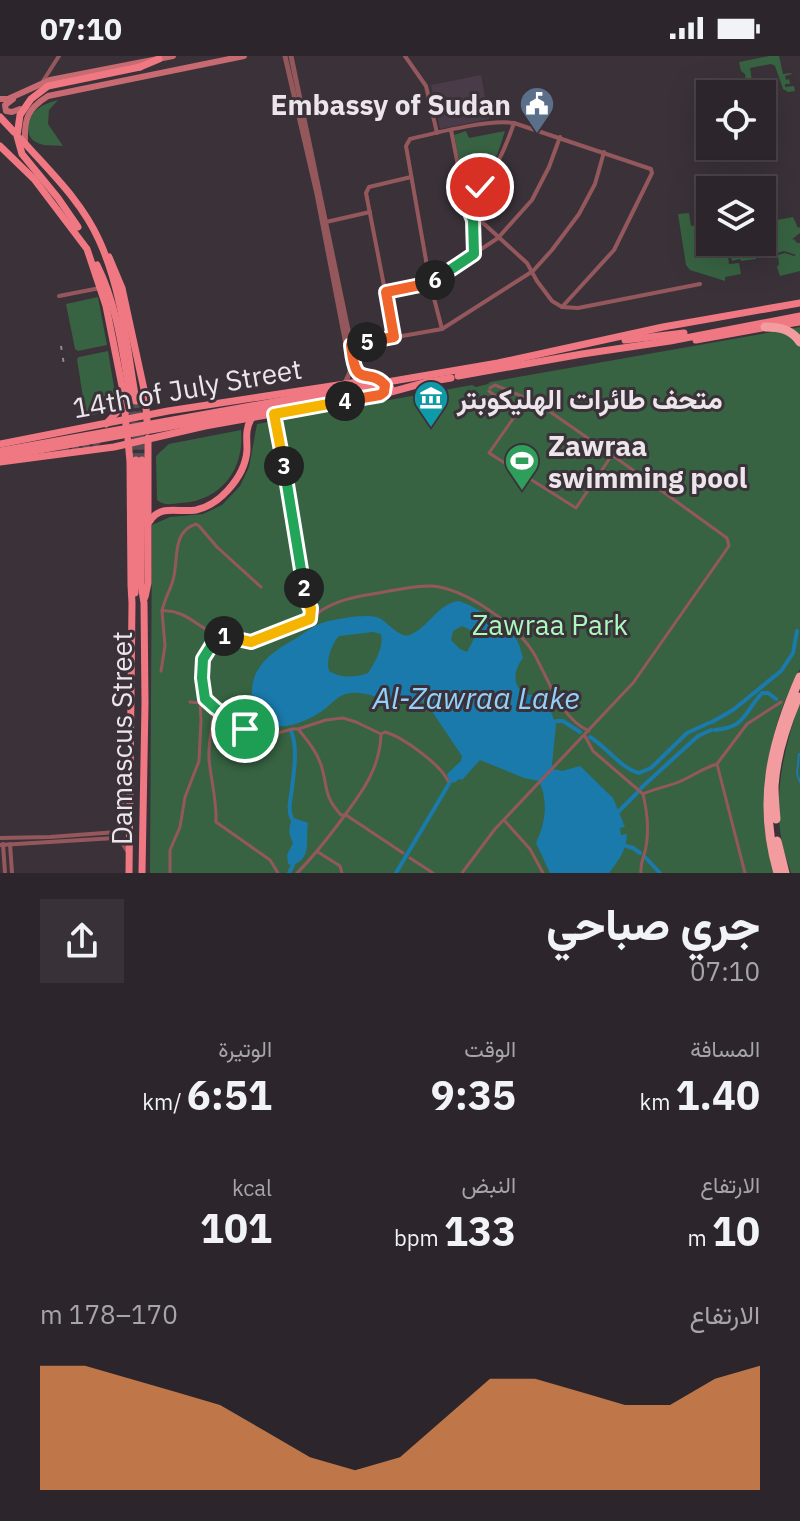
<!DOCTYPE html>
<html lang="ar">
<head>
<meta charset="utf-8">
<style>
	body { margin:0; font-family:"IBM Plex Sans",Vazirmatn,sans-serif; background:#383137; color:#f1f3f6; direction:rtl; height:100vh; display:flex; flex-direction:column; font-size:30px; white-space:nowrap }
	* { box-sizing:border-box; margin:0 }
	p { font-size:26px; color:#a6a5a9 }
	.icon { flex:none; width:44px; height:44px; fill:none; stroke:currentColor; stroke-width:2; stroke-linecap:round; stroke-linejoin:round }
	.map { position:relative; height:817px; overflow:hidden; direction:ltr }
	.panel { display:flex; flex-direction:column; background:#2c252b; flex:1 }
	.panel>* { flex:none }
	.buttons { position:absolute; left:696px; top:24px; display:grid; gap:16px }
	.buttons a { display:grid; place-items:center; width:80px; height:80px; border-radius:0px; background:#2c252b; box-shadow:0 8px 32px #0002,0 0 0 2px #484247; font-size:40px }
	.pin { position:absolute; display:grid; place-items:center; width:68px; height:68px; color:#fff; margin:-34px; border:4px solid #fff; border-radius:50%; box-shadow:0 2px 8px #0007 }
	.km { position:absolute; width:40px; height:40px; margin:-20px; border-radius:50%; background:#222; color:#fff; font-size:22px; line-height:40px; text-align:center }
	.round { display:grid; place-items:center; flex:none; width:84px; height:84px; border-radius:0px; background:#383137 }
	.headline { display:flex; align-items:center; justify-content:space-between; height:136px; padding:0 40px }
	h1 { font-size:44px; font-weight:800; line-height:60px }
	.metrics { display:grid; grid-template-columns:repeat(3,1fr); gap:12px; height:136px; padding:8px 40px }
	.metrics div { display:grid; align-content:center }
	.metrics b { font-size:40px; font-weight:800 }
	.metrics small { font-size:22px; font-weight:400 }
	.metrics p { font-size:22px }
	.chart { height:224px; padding:16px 40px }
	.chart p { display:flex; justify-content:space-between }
	.chart svg { width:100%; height:144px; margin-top:8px; fill:#fe9b58; opacity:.7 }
	.status { display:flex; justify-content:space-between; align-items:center; height:56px; padding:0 40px; background:#2c252b; direction:ltr }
	.status svg { height:22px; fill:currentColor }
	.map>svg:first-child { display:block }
</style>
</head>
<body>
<div class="status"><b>07:10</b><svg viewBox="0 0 49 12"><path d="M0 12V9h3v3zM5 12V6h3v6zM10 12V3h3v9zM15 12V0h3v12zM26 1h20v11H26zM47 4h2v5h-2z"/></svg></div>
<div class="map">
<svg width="800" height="817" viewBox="0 0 800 817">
	<rect width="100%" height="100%" fill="#3a3139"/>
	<polygon fill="#493b48" points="481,19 489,63 440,73 431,29"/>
	<g fill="#376342">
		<polygon points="769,0 779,0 783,18 791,17 792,18 785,20 786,24 789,23 790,28 785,28 785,31 794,30 795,35 788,36 783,33 775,10 771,8 750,12 754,37 748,37 745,18 741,15 739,6"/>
		<path d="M58,44L49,54L48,68L63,90C54,89 43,91 36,86C23,80 28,58 39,52C44,48 52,46 58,44Z"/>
		<path d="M466,75L469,82L505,75C498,97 490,127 465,133L454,79Z"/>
		<polygon points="689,157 691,170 710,167 710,186 726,186 729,208 739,207 741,218 725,221 725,225 690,214 686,209 678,158"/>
		<polygon points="776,160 777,164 793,161 798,172 800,171 800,177 791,184 794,183 797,187 800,187 800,215 780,220 777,211 779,208 778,199 785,197 794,200 796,199 784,195 777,197 770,162"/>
		<polygon points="762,182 765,197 756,199 756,203 741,205 740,203 732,205 728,186 762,186"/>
		<polygon points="98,241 107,289 78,295 75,293 66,248"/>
		<path d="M800,271V613C793,628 785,643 780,658C763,710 757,765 775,817H150L152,469L170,461L203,458L222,449L240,430L249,411L257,368L472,329L476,331L488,328L490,326Z"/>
		<polygon points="108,295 116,343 108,355 86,361 77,303 79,301"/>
		<path d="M241,374C245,413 221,445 181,447C172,448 164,450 157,444L156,401L158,398L169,388L174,387Z"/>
		<path d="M800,646V817H791C788,807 784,797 782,787C773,738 784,691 800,646Z"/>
	</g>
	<g fill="#1a7aac" fill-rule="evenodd">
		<path d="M459,545C474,550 508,570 516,583C520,588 521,596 523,602C507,622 518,646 544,637L556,669L552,708L553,713L562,715L580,710L613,742L625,771L620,772L621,779L627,778C626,795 619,804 609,817H550L536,787C545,768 549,746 539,725L524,722L480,704L462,724L459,723L454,727L449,725L447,718L461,705L462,700L429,651L418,643C408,643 397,645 387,643C372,641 361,634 346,638C338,640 332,647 326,652C311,664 288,674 269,669C260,666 256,660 254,651C245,616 267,599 293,584C304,578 313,569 325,566C338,563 367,557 379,562C388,566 400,583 410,579C429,571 437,548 459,545ZM462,570L477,577L467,596L460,593L451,584L453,575ZM373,576L381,578C384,591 375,606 368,617C356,622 340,622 329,615C326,604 331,589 339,580Z"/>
		<path d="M294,762L308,767C305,784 313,804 291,809L288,808L287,799L293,787C289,779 288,772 292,763Z"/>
	</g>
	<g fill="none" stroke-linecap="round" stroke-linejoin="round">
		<polyline stroke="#1a7aac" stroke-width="2" points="799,698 797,718 800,726"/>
		<g stroke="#1a7aac" stroke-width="4">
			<polyline points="556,665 563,665 580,676"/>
			<polyline points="712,666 733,654 781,615 793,597 797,575"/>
			<path d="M715,674C746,671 743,658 762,637H768L776,643"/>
			<path d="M291,675C298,691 294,714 292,732C291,743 287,752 292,763"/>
			<path d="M590,681C607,691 620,712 639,717L651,712L687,677L709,667"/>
			<polyline points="641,732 698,680 711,674"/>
			<polyline points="619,755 638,736"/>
			<polyline points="626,790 633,792 640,797"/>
			<polyline points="645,801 660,817"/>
			<polyline points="289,817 293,809"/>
			<polyline points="396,817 450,726"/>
		</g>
		<g stroke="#554c54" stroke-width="7" stroke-dasharray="7 3.5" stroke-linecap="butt">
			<polyline points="131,345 135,374 136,404"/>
			<polyline points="136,345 140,372 142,404"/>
			<polyline points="62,395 95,388 99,384 99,380"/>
		</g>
		<g stroke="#94585c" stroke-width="3">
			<polyline points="490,332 495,329 536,346 612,399"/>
			<path d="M261,531L217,491L199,470L196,468C171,476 179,504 173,524C170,535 164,544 162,555C183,553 196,569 213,577C220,580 243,586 250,586C260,585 311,563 319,556"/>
			<path d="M309,550L319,556C341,541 364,540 389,535C403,533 418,529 432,530C466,533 515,568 533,596C549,623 559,661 589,675"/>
			<path d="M218,579C196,606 204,613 205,643L239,669L261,679H271L292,673H298L326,664L343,662L356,666L381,678L385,676C403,681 441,709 448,725"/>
			<polyline points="161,615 165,590 162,555"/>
			<path d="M214,652C213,669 208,685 209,703C211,724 217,745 216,766L270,804L278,817"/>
			<path d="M298,673C308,685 318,697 322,712C328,734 324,740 341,759H346L403,797"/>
			<path d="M585,680L593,695L643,738C647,755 649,775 646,791C644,802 640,806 641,817"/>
			<polyline points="717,708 747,668 781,646"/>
			<path d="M643,738C655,732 668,731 681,725C693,720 703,712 717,708L745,817"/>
			<polyline points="504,764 530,793 543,817"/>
			<polyline points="318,796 340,810 342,817"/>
			<polyline points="410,802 433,817"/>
			<polyline points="170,817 170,794 180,771 185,741 199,705 201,664 200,647 190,646"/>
			<path d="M297,817C314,800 328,782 342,763C362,736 380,713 381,678"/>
			<polyline points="462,817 495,773 633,627 729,490 727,482 612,399 576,452 489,397 517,357 489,335"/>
		</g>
		<g stroke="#94585c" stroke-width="4">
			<polyline points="405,0 426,30 437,77"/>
			<polyline points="43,25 59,0"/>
			<polyline points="451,74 465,145 473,164 474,198"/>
			<path d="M465,145C493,120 502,102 514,67"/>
			<polyline points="470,155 527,207 537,225 552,245 562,251 578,252 700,228"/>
			<polyline points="326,166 370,156"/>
			<polyline points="386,236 430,227 498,182 532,144 549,111 560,81"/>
			<polyline points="59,240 100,232"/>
			<path d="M442,273L430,227L406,90L410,83C435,77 489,63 514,67L651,113L652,117L614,194L562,251"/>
			<polyline points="394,281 366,137 369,131 411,121"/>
			<polyline points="351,289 442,273 533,215 552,194 579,158 595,128 604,96"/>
			<polyline points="274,358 304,532 309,550"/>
			<path d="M0,782L50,781L117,776C130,761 116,737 128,721"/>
			<polyline points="3,788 5,817"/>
			<polyline points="10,788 12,817"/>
			<polyline points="0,789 115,782 120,784 129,798"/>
		</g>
		<g stroke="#94585c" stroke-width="5">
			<polyline points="285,0 317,138 350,309 350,316 345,327"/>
			<polyline points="291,0 355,308 360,319 375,321 378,324"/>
		</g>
		<g stroke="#c86a71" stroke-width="6">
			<polyline points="0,43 8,43 50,24 173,0"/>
			<polyline points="13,43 5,49 6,55 12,56 20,53"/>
			<path d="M25,88C24,63 27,53 48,40L244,0"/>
		</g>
		<g stroke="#f07882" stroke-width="7">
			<polyline points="140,11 159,3"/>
			<polyline points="0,61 14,76"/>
			<path d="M21,83C49,115 81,144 99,184C122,234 127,292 136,345"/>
			<polyline points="0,90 34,123 87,193 106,250 124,340 126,369"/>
			<polyline points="109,201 122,232 145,338 147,365"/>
			<path d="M97,209C118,251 123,299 131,345"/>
			<polyline points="775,270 800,266"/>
			<polyline points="625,284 684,277"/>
			<polyline points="696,284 762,272"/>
			<polyline points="458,320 582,298 670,285 800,260"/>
			<polyline points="427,326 451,322"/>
			<polyline points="329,336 498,307 663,271 800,247"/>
			<polyline points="330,342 391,332"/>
			<polyline points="106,368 118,355 122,346"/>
			<polyline points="128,384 130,406 131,529 132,547 129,817"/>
			<polyline points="0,388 168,355 371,324"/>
			<polyline points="142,404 141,528 144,547 145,647 142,817"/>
			<polyline points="0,406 114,391 205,370 380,339 431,325"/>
			<path d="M150,465C160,448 179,457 196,454C209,451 219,444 228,434C238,423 246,409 247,394C247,382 245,374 251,363"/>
			<polyline points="135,537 136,404"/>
			<polyline points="145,541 148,527 148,382"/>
		</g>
		<g stroke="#f39ca0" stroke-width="9">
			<path d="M765,271C780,271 791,273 800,286"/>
			<path d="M776,763C775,752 774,741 774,730C776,700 786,669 798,641"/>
			<polyline points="777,785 785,817"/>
			<path d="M778,817C757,746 771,687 800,621"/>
		</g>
		<polyline stroke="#918a90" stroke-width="2" stroke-dasharray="4 8" stroke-linecap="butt" points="61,290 64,309"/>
		<g stroke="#f07882" stroke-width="7">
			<polyline points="78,171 58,142 22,98 17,80 20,59 31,43 48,30 140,11"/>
			<polyline points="0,395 329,336"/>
			<polyline points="0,401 330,342"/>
		</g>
	</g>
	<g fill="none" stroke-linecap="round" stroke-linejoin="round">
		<defs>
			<polyline id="split-1" points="224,580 218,579 203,603 202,622 205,643 215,652 245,673"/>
			<polyline id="split-2" points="224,580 251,586 310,563 311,552 309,550 304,532"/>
			<polyline id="split-3" points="284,410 304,532"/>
			<polyline id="split-4" points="284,410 274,358 345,345"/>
			<path id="split-5" d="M345,345L380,339L384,336L385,329C374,316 363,324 357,315C353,309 352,297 351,289L367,286"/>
			<polyline id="split-6" points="367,286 394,281 386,236 430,227 435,224"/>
			<polyline id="split-7" points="435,224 474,198 473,164 465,145 480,131"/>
		</defs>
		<use href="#split-1" stroke="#fff" stroke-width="16"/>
		<use href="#split-2" stroke="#fff" stroke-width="16"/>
		<use href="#split-3" stroke="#fff" stroke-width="16"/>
		<use href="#split-4" stroke="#fff" stroke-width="16"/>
		<use href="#split-5" stroke="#fff" stroke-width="16"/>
		<use href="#split-6" stroke="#fff" stroke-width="16"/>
		<use href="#split-7" stroke="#fff" stroke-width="16"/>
		<use href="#split-1" stroke="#22a559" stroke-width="10"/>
		<use href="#split-2" stroke="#f5b400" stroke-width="10"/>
		<use href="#split-3" stroke="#22a559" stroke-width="10"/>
		<use href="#split-4" stroke="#f5b400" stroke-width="10"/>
		<use href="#split-5" stroke="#f0652b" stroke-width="10"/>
		<use href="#split-6" stroke="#f0652b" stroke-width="10"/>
		<use href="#split-7" stroke="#22a559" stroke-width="10"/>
	</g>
	<defs>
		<symbol id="civic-pin" viewBox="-11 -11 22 30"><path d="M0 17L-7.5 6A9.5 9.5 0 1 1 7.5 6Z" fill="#5c6f8a" stroke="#3a3139"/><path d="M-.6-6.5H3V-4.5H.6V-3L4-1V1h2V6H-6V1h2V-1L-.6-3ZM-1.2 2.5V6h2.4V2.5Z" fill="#fff"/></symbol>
		<symbol id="museum-pin" viewBox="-11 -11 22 30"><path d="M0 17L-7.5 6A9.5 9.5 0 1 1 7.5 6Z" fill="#0f9aa8" stroke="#3a3139"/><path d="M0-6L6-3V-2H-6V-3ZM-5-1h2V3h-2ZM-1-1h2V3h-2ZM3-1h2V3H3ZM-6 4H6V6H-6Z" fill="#fff"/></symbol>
		<symbol id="stadium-pin" viewBox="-11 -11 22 30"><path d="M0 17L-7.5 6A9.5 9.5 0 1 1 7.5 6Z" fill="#2e9e5b" stroke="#3a3139"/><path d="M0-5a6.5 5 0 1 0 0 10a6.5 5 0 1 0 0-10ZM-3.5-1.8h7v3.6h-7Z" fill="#fff"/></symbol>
	</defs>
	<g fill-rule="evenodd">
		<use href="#civic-pin" x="517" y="28" width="40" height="54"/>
		<use href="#museum-pin" x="411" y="322" width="40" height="54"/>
		<use href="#stadium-pin" x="502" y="385" width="40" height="54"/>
	</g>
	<g text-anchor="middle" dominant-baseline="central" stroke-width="6" stroke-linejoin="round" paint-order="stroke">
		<g font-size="28" font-weight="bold" fill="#ece6eb" stroke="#3a3139" text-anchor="start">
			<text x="511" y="48" text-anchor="end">Embassy of Sudan</text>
			<text x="457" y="342">متحف طائرات الهليكوبتر</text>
			<text x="548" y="389">Zawraa<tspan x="548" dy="32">swimming pool</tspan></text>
		</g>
		<g font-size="28" fill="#ece6eb" stroke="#3a3139">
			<text transform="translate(187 332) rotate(-10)">14th of July Street</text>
			<text transform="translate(121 682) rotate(-90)">Damascus Street</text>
		</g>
		<g font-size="28" fill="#aafabd" stroke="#3a3139">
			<text x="550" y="568">Zawraa Park</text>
		</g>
		<g font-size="30" font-style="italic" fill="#93d1fb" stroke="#3a3139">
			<text x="476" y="641">Al-Zawraa Lake</text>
		</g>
	</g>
</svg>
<div class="buttons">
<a><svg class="icon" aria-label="locate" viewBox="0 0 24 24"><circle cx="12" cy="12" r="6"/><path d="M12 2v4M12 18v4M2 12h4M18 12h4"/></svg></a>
<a><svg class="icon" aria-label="layers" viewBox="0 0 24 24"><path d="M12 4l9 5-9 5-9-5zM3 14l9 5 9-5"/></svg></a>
</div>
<div class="pin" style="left:245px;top:673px;background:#1e9e55"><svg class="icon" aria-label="arrive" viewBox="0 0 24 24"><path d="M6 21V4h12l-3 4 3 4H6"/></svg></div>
<div class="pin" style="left:480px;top:131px;background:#d93025"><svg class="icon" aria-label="check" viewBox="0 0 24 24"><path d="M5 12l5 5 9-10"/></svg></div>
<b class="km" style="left:224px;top:580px">1</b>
<b class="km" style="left:304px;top:532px">2</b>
<b class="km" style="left:284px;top:410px">3</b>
<b class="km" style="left:345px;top:345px">4</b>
<b class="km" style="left:367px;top:286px">5</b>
<b class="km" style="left:435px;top:224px">6</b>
</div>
<section class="panel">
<div class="headline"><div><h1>جري صباحي</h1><p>07:10</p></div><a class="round"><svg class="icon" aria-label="share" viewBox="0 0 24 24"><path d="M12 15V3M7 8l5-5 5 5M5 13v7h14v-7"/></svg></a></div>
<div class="metrics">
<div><p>المسافة</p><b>1.40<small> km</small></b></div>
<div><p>الوقت</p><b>9:35</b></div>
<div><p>الوتيرة</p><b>6:51<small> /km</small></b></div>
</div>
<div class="metrics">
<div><p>الارتفاع</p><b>10<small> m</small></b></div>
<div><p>النبض</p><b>133<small> bpm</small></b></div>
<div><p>kcal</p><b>101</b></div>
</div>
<div class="chart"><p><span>الارتفاع</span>170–178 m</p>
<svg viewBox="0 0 160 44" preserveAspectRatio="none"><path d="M0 44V6L10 6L20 10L30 14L40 18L50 26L60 34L70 38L80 34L90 22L100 10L110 10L120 14L130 18L140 18L150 10L160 6V44z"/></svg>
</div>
</section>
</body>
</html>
